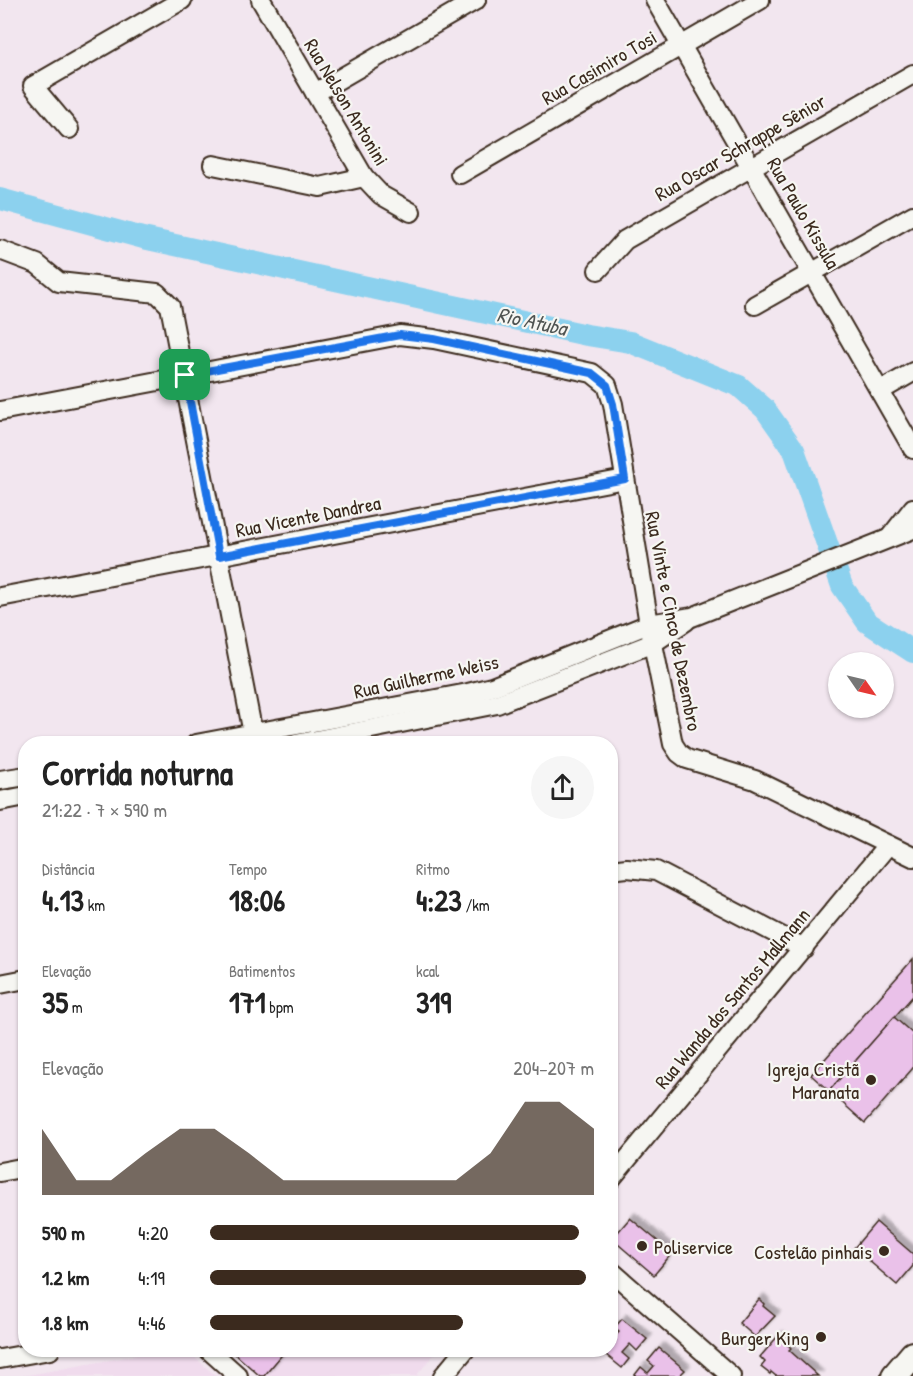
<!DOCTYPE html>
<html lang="pt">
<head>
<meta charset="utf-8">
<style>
	body { margin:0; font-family:"Patrick Hand",sans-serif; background:#f6f6f6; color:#222; height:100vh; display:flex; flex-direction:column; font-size:22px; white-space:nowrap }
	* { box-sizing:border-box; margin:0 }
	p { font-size:20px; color:#767676 }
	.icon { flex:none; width:33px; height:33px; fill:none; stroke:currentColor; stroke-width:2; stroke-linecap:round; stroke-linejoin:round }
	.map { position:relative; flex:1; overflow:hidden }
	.drawer { position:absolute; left:18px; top:736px; width:600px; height:621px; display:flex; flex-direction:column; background:#fff; border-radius:24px; box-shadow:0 2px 4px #0004 }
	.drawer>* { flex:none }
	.needle { width:39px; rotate:124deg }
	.buttons { position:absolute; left:828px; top:652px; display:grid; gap:12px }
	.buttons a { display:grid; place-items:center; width:66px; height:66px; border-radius:50%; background:#fff; box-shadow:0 2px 4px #0004; font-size:30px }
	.pin { position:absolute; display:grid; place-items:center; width:51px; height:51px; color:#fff; margin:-26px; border-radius:12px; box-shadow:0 3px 9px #0006 }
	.round { display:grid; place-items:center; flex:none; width:63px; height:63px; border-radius:32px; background:#f6f6f6 }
	.headline { display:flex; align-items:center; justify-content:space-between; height:102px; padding:0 24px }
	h1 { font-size:33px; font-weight:800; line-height:45px }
	.figures { display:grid; grid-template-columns:repeat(3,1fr); gap:9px; height:102px; padding:6px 24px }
	.figures div { display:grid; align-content:center }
	.figures b { font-size:30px; font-weight:800 }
	.figures small { font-size:16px; font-weight:400 }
	.figures p { font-size:16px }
	.chart { height:168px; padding:12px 24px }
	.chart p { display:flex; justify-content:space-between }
	.chart svg { width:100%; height:108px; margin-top:6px; fill:#3b2a1e; opacity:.7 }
	ul { padding:0 24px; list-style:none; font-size:20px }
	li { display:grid; grid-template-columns:96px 72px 1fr; align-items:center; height:45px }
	li i { height:15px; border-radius:8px; background:#3b2a1e }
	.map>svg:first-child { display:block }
</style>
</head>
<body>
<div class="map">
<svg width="913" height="1376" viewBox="0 0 913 1376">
	<defs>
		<filter id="shadow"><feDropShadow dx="5" dy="-5" stdDeviation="1.5" flood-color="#0004"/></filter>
	</defs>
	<rect width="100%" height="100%" fill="#f2e6ef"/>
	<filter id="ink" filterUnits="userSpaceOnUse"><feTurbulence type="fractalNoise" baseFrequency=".0167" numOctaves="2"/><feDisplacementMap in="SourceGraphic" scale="12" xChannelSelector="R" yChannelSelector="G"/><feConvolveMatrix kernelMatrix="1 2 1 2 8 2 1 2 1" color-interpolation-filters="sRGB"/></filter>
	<g filter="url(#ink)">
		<g fill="#f0dbed">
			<polygon points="164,1350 186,1350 216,1376 23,1376"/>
			<polygon points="231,1350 438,1350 416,1376 260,1376"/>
		</g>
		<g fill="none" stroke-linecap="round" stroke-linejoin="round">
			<polyline stroke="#8cd1ee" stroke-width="22" points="0,199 143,238 587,335 630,342 739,386 765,409 794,450 842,586 867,622 913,652"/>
		</g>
		<g fill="#eac1e9" stroke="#3b2a1e" stroke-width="1.5" filter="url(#shadow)">
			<polygon points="913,959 913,996 829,1091 811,1075"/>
			<polygon points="894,1017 913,1034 913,1068 865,1123 829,1091"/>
			<polygon points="630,1218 672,1253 654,1275 612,1239"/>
			<polygon points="876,1222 913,1254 913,1266 897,1285 854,1248"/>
			<polygon points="759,1299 764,1304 763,1306 775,1316 755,1337 739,1323"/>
			<polygon points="622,1319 647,1339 637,1351 630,1344 622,1353 629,1359 622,1368 600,1350 610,1350 610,1341 619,1332 614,1328"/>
			<polygon points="778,1336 791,1348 789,1350 818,1376 776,1376 771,1372 770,1374 761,1367 765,1362 760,1357"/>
			<polygon points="659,1348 685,1370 679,1376 634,1376 641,1367 648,1373 654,1366 648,1361"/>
			<polygon points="237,1350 286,1350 264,1376 260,1376 234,1353"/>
		</g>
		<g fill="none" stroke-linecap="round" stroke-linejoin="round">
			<defs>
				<g id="minor">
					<polyline points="261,0 364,177 381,195 411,212"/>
					<polyline points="655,0 913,449"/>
					<polyline points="315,93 476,0"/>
					<polyline points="69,129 33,86 182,0"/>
					<polyline points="213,165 320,187 364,177"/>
					<polyline points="460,174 760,0"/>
					<polyline points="0,250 37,264 59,282 157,293 170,306 255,744"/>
					<polyline points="598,270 625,240 913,74"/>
					<polyline points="755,305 913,215"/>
					<polyline points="880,391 913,372"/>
					<polyline points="0,411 400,335 434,339 592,373 607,385 613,404 649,624 673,744 679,753 687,759 755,780 913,857"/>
					<polyline points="891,536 913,508"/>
					<polyline points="0,597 625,479"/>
					<polyline points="196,744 468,693 492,687 649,624 692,617 913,529"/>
					<polyline points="296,744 497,704 653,643 686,621"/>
					<polyline points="0,780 26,776"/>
					<polyline points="0,801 26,796"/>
					<polyline points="610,870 627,868 656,871 804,948"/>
					<polyline points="0,984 26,979"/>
					<polyline points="0,1172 26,1167"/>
					<polyline points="610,1180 888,845"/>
					<polyline points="610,1270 731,1376"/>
					<polyline points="209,1350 238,1376"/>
					<polyline points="0,1359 50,1350"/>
					<polyline points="443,1376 465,1350"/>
				</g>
				<polyline id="highway" points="895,1376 913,1355"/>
			</defs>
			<use href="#minor" stroke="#3b2a1e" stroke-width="22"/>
			<use href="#highway" stroke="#3b2a1e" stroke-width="30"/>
			<use href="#minor" stroke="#f6f6f2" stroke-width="18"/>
			<use href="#highway" stroke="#f6f6f2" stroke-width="26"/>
		</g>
	</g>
	<g fill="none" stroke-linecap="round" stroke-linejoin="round" filter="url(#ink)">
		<defs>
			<polygon id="route" points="400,335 434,339 592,373 607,385 613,404 625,479 219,556 185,375"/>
		</defs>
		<use href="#route" stroke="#fff" stroke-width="12"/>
		<use href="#route" stroke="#1a73e8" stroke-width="8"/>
	</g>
	<g fill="#3b2a1e" stroke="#f6f6f2" stroke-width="2">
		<circle cx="871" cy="1080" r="6"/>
		<circle cx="642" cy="1246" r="6"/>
		<circle cx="884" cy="1251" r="6"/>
		<circle cx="821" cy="1337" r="6"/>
	</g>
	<g text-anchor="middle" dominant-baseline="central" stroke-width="4.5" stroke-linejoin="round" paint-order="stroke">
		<g font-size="20" fill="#3b2a1e" stroke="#f6f6f2">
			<text transform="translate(599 67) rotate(-30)">Rua Casimiro Tosi</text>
			<text transform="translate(347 102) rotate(59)">Rua Nelson Antonini</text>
			<text transform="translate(740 147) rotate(-30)">Rua Oscar Schrappe Sênior</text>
			<text transform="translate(804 213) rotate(60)">Rua Paulo Kissula</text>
			<text transform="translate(308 516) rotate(-11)">Rua Vicente Dandrea</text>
			<text transform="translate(674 621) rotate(79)">Rua Vinte e Cinco de Dezembro</text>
			<text transform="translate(426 676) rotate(-12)">Rua Guilherme Weiss</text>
			<text transform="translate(732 998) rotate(-50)">Rua Wanda dos Santos Mallmann</text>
		</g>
		<g font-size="20" fill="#3b2a1e" stroke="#f6f6f2" text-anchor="end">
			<text x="859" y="1068">Igreja Cristã<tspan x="859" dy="23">Maranata</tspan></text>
			<text x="654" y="1246" text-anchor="start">Poliservice</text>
			<text x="872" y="1251">Costelão pinhais</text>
			<text x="809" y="1337">Burger King</text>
		</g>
		<g font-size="21" font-style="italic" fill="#4f5452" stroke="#f6f6f2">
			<text transform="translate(532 321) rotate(12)">Rio Atuba</text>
		</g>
	</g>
</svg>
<div class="buttons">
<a><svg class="needle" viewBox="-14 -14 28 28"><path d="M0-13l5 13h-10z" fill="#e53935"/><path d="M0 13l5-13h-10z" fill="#767676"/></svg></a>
</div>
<div class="pin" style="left:185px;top:375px;background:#1e9e55"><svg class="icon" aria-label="arrive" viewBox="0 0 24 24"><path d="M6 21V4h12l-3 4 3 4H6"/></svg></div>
<section class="drawer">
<div class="headline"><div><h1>Corrida noturna</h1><p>21:22 · 7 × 590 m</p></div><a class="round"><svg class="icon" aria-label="share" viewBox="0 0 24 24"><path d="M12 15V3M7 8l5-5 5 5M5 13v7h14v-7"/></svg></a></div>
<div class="figures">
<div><p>Distância</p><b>4.13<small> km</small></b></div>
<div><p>Tempo</p><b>18:06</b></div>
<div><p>Ritmo</p><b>4:23<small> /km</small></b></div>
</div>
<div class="figures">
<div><p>Elevação</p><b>35<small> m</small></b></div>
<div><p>Batimentos</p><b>171<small> bpm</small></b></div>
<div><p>kcal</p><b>319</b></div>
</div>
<div class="chart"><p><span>Elevação</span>204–207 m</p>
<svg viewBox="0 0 160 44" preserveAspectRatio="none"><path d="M0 44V17L10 38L20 38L30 27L40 17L50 17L60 27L70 38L80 38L90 38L100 38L110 38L120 38L130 27L140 6L150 6L160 17V44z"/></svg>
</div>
<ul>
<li><b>590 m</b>4:20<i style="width:96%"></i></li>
<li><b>1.2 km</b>4:19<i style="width:98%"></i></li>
<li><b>1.8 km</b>4:46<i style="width:66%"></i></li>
</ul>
</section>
</div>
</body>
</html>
